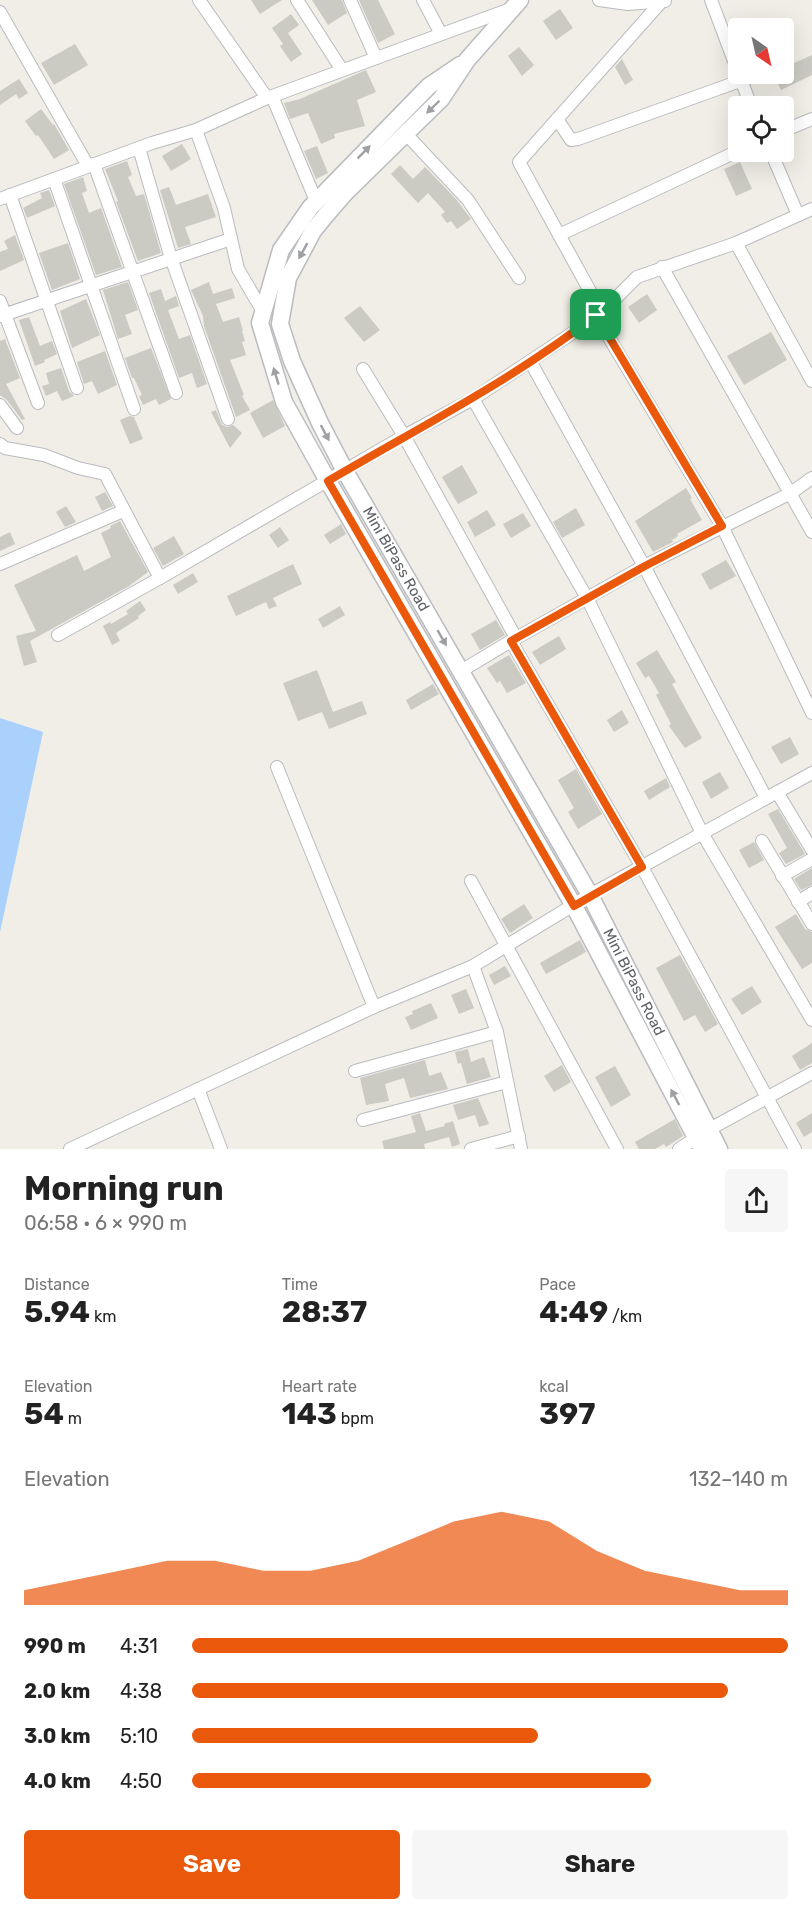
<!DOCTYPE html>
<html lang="en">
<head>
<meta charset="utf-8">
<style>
	body { margin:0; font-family:Rubik,sans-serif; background:#f6f6f6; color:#222; height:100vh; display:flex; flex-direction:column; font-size:22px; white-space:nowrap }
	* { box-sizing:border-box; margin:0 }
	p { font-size:20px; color:#767676 }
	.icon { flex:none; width:33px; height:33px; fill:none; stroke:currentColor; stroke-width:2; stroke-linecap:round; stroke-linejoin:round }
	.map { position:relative; height:1149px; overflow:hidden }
	.details { display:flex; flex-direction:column; background:#fff; flex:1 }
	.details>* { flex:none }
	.needle { width:39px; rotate:146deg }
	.tools { position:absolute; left:728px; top:18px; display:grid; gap:12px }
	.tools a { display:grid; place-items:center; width:66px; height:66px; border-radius:6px; background:#fff; box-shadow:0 6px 24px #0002; font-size:30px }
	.pin { position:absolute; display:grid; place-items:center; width:51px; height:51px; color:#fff; margin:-26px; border-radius:12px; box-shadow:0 3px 9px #0006 }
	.round { display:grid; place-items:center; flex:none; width:63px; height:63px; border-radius:6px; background:#f6f6f6 }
	.headline { display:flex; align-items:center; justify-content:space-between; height:102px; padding:0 24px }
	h1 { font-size:33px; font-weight:700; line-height:45px }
	.stats { display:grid; grid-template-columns:repeat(3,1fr); gap:9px; height:102px; padding:6px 24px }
	.stats div { display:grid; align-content:center }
	.stats b { font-size:30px; font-weight:700 }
	.stats small { font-size:16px; font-weight:400 }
	.stats p { font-size:16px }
	.chart { height:168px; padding:12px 24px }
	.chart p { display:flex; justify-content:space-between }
	.chart svg { width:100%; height:108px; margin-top:6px; fill:#ea580c; opacity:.7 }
	.action { display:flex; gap:12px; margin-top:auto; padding:12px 24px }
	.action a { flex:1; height:69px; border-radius:6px; background:#ea580c; color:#fff; font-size:24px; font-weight:700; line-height:69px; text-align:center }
	.action a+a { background:#f6f6f6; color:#222 }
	ul { padding:0 24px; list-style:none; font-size:20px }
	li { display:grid; grid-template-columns:96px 72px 1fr; align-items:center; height:45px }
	li i { height:15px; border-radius:8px; background:#ea580c }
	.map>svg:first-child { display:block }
</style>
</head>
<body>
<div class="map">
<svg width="812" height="1149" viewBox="0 0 812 1149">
	<rect width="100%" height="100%" fill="#f0eee6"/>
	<polygon fill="#aad1fc" points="0,718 43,732 0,932"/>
	<g fill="#cbcac3">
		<polygon points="251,0 282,0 260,14"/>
		<polygon points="312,0 342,0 347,13 328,25"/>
		<polygon points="359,0 378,0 395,34 378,43"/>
		<polygon points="560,9 573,28 556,40 543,21"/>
		<polygon points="291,14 299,25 288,33 302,54 291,62 280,46 283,44 272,28"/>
		<polygon points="75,44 88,65 54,85 41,63"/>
		<polygon points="519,47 534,65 522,76 508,56"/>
		<polygon points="812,55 812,75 781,90 773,74 783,74 783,68"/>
		<polygon points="622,59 633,80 625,85 615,67"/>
		<polygon points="366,70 376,92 357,100 365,126 334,134 335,138 321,144 308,113 290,119 284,103 300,99"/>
		<polygon points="19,79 28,93 19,99 16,94 0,105 0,91"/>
		<polygon points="41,109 53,125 54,124 69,150 54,159 38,135 36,136 25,121"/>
		<polygon points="182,144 191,159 171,171 162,156"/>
		<polygon points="317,146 328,173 316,179 304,151"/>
		<polygon points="127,161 132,175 128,177 136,196 144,194 161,253 138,261 116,202 118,201 105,169"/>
		<polygon points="740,162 752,189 736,196 724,169"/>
		<polygon points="400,165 413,179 425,167 456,199 471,219 457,229 451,221 447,223 441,215 445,212 428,193 418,203 391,174"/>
		<polygon points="83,177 87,191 82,193 89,213 101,208 122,267 96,275 64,184"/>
		<polygon points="169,187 176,205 208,194 216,217 185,227 191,244 178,248 160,190"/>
		<polygon points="49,190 55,206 27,218 23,208 42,198 40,193"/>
		<polygon points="15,235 24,260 0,271 0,252 8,249 4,241"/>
		<polygon points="68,243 80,279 52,290 39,253"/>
		<polygon points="128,282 138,310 125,315 132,334 118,339 103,290"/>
		<polygon points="209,282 213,294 232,288 235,298 216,304 223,322 239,317 243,331 242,331 245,341 242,342 246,355 230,360 244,395 242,396 250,410 236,417 204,326 203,316 191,290"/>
		<polygon points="161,289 165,301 176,296 179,306 168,310 179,339 190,335 207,384 197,388 192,373 179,378 149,293"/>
		<polygon points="647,294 657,310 639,323 628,307"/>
		<polygon points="86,299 100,335 72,348 60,311"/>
		<polygon points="360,306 380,330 364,342 344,318"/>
		<polygon points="29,317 40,346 52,341 57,354 44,360 45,362 35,366 19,320"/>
		<polygon points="771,332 787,360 744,385 727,356"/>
		<polygon points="5,339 20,378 6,384 25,419 22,420 7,400 0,395 0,341"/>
		<polygon points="151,348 171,399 159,405 156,399 143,405 139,396 142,395 134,378 132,378 125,358"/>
		<polygon points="105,351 117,385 98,394 92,381 84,384 77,362"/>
		<polygon points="61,368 69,391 74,396 62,401 57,391 46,396 42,386 49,384 46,373"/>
		<polygon points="273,400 285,426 263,438 250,413"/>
		<polygon points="216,410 222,425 227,427 233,425 242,433 230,448 211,412"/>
		<polygon points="130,416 134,417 143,439 130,444 120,420"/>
		<polygon points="462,465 478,493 458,504 442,477"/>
		<polygon points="686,488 692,498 690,499 702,520 677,534 678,536 672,540 673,542 653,552 635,521"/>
		<polygon points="105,492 113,506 102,511 95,497"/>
		<polygon points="66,506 76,522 65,527 56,512"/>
		<polygon points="576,508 585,525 562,538 553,522"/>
		<polygon points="487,510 496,525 475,537 467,522"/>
		<polygon points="523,513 531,526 511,538 503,524"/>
		<polygon points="120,521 148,572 129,586 30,641 37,662 24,666 16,636 36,631 14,585 77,555 84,571 111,557 101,533 111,528 110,526"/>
		<polygon points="341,524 346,534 330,544 324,535"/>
		<polygon points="280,527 289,540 278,548 269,535"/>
		<polygon points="10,532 15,544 0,551 0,537"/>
		<polygon points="174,536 184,554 163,566 153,548"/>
		<polygon points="726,560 736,576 710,590 701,574"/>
		<polygon points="293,564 302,584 273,598 277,606 269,609 266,602 236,616 227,596"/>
		<polygon points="193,573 198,582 178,594 173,585"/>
		<polygon points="140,601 146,610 138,616 139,618 116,633 120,641 112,645 103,626 110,622 111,624 128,614 126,611"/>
		<polygon points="340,606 345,615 323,628 318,619"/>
		<polygon points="496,620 505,635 480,650 471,634"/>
		<polygon points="559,636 566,649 540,665 532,652"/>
		<polygon points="657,650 676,682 672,684 702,738 685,748 669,726 671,724 656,695 659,693 649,676 645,678 636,663"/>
		<polygon points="509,655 526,683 507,693 500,681 497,683 487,668"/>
		<polygon points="317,670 333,712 362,701 367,714 329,729 322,712 298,721 283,683"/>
		<polygon points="433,684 439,694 411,710 406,700"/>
		<polygon points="622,710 629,723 614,732 607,720"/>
		<polygon points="790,737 799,754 781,764 771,747"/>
		<polygon points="576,769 602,814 578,829 568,812 574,808 558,780"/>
		<polygon points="720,772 729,788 711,799 702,782"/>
		<polygon points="666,778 670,787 649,800 644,791"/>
		<polygon points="778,809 805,854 786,864 779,853 787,848 768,814"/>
		<polygon points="754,842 764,860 749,868 739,850"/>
		<polygon points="812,868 812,885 801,890 794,879"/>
		<polygon points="524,904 533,918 510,933 501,919"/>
		<polygon points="796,914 805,929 812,932 812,963 802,969 775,927"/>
		<polygon points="580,940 586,952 546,974 540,963"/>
		<polygon points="680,955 718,1024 705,1032 695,1015 684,1021 656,968"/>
		<polygon points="505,966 511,976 494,985 489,975"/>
		<polygon points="752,986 762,1002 742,1015 731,999"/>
		<polygon points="466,989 474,1008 459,1014 451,995"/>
		<polygon points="431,1003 438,1018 411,1030 405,1017 413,1014 412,1011"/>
		<polygon points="812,1043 812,1063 800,1070 792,1056"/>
		<polygon points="468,1049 471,1062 484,1057 491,1077 467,1084 461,1063 458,1064 455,1052"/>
		<polygon points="425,1060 429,1076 441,1072 448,1089 410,1098 404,1078 385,1084 389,1101 366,1105 360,1078"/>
		<polygon points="562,1065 571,1082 554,1092 544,1076"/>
		<polygon points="615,1066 631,1095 611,1107 595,1077"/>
		<polygon points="478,1098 489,1124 479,1127 475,1115 458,1120 453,1105"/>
		<polygon points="420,1113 426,1131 445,1126 444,1124 453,1121 460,1144 452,1147 449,1137 424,1144 425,1149 384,1149 382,1141 416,1132 411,1116"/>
		<polygon points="812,1113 812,1132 804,1137 796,1123"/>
		<polygon points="675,1119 683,1136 666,1147 664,1144 655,1149 639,1149 635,1142"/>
	</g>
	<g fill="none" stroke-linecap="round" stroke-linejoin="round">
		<defs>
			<g id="street">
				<polyline points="199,0 267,98"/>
				<polyline points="297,0 342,70"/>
				<polyline points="350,0 376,58"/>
				<polyline points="423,0 441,34"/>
				<polyline points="599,0 628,4 665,1"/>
				<polyline points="711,0 751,106"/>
				<polyline points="0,12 88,166"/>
				<polyline points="272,96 316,201"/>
				<polyline points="557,119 571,140 578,139 740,81"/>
				<polyline points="783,131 812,119"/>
				<polyline points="406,134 468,200 519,278"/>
				<polyline points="139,148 170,255 228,419"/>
				<polyline points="771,152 798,215"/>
				<polyline points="94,164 176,393"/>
				<polyline points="54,179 134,409"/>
				<polyline points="10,195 77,388"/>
				<polyline points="0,199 152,143 196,130"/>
				<polyline points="559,235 738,151"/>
				<polyline points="736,243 812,381"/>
				<polyline points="662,267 812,532"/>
				<polyline points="0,301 38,403"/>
				<polyline points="262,310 238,269 224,208 196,130 267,98 513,8"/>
				<polyline points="601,311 519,162 662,1"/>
				<polyline points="0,316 231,239"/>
				<polyline points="596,316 722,526 812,713"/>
				<polyline points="530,361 644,566 766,798"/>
				<polyline points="363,369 404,436 516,638"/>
				<polyline points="473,399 587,598 702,833 812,1020"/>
				<polyline points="0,405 17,428"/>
				<polyline points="0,444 5,448 44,455 78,468 105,474 160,578 58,635"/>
				<polyline points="0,564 123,511"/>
				<polyline points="160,578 404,436 473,399 577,330 608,306 637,277 736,243 812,209"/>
				<polyline points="461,671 511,641"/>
				<polyline points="277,767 374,1007"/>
				<polyline points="777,792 812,850"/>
				<polyline points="762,841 812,924"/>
				<polyline points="782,876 812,859"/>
				<polyline points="471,881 617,1149"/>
				<polyline points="798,902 812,893"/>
				<polyline points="473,966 497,1032 521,1149"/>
				<polyline points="355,1071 497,1032"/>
				<polyline points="198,1089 221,1149"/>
				<polyline points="363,1120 507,1082"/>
				<polyline points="70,1149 374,1007 473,966 590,895 812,773"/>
				<polyline points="471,1149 519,1136"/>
				<polyline points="679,1149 708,1130 812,1073"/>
				<polyline points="795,1149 642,867 511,641 644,566 791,493 812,478"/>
			</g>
			<g id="secondary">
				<polyline points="520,0 467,60 441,99 345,193 326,215 313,231 288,278 280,324 292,361 320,423 345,471 590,895 719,1149"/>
				<polyline points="460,65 429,86 310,208 281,250 260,323 284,402 328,481 574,906 702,1149"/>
			</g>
		</defs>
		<use href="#street" stroke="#b9bbbf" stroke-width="14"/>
		<use href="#secondary" stroke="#babcc1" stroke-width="19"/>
		<use href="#street" stroke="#fff" stroke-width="12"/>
		<use href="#secondary" stroke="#fff" stroke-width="16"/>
	</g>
	<defs><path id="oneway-solid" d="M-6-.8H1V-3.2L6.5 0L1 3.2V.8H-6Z" transform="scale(1.5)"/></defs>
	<g fill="#9ea0a3">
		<use href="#oneway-solid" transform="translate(433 107) rotate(136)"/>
		<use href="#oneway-solid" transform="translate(364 152) rotate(-45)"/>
		<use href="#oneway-solid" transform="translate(303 251) rotate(119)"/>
		<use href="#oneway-solid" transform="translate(276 376) rotate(-107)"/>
		<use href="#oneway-solid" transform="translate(325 433) rotate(62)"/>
		<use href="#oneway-solid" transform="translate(442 638) rotate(60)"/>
		<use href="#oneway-solid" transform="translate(675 1097) rotate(-118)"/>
	</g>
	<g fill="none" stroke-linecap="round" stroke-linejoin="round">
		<defs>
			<path id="route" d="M596,315L722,526L645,566L511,641L642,867L574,906L328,481C418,428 513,380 596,315Z"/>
		</defs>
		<use href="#route" stroke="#fff" stroke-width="12"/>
		<use href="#route" stroke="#ea580c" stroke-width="8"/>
	</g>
	<g text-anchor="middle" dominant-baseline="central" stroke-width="4.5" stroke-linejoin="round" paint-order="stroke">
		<g font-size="15" fill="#5e6166" stroke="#fff">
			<text transform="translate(396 559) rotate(60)">Mini BiPass Road</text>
			<text transform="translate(634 982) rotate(63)">Mini BiPass Road</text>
		</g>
	</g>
</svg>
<div class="tools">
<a><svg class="needle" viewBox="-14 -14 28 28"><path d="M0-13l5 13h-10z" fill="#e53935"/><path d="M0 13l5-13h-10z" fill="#767676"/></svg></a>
<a><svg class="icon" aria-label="locate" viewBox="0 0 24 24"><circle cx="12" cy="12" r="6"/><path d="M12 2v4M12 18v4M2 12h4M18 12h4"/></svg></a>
</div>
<div class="pin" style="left:596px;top:315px;background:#1e9e55"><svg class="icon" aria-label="arrive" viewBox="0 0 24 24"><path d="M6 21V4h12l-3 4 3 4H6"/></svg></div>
</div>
<section class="details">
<div class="headline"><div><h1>Morning run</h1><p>06:58 · 6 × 990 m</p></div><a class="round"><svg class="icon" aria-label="share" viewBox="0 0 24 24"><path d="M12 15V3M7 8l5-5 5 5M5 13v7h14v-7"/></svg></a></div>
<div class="stats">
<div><p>Distance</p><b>5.94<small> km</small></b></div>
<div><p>Time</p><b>28:37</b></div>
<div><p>Pace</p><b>4:49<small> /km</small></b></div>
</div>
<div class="stats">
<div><p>Elevation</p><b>54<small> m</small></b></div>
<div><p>Heart rate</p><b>143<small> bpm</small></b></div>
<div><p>kcal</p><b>397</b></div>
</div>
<div class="chart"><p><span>Elevation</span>132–140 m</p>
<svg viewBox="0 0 160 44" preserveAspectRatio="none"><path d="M0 44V38L10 34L20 30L30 26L40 26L50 30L60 30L70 26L80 18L90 10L100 6L110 10L120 22L130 30L140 34L150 38L160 38V44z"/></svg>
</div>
<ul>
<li><b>990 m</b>4:31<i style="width:100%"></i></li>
<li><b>2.0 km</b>4:38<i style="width:90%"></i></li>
<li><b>3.0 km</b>5:10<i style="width:58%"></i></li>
<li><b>4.0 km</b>4:50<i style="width:77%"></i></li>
</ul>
<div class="action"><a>Save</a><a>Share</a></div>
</section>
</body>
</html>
